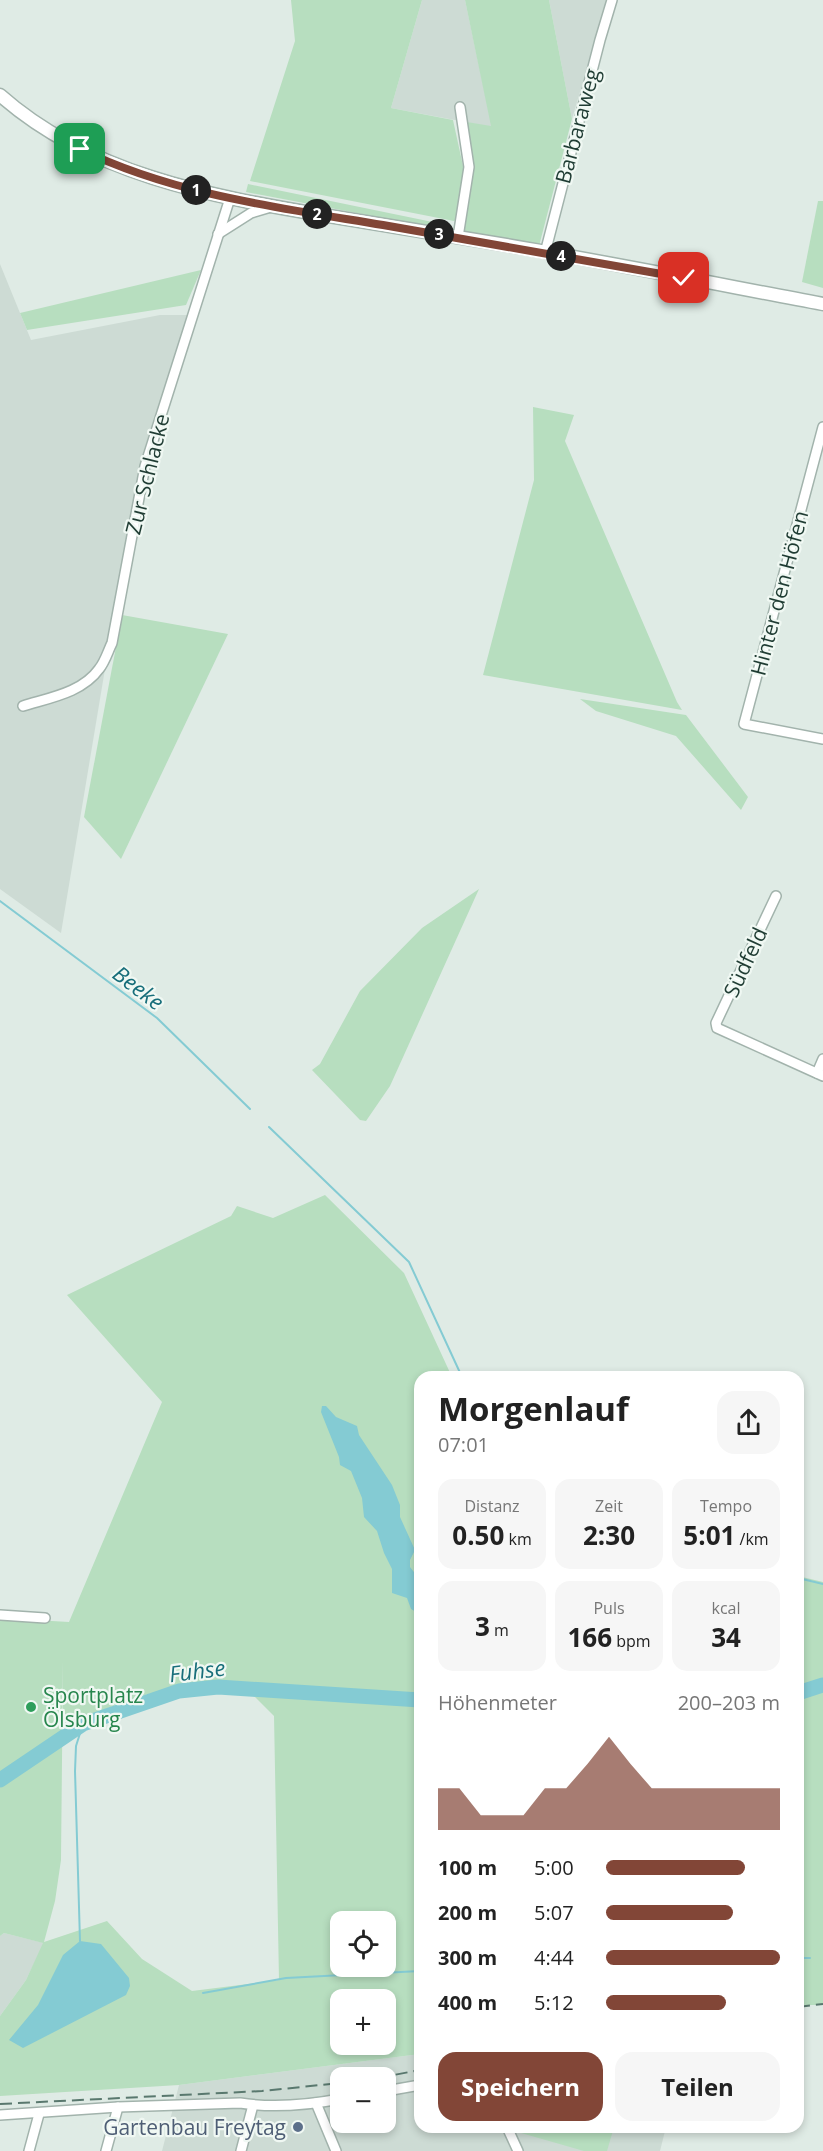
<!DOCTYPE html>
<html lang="de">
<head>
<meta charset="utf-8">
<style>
	body { margin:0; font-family:"Open Sans",sans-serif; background:#f6f6f6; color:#222; height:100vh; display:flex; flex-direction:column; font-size:22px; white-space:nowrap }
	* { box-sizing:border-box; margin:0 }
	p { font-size:20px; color:#767676 }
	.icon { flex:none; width:33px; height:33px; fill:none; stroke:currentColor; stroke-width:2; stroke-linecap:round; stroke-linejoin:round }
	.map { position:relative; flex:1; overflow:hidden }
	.sheet { position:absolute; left:414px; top:1371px; width:390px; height:762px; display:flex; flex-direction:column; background:#fff; border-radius:18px; box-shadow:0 3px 9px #0003 }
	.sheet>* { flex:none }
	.controls { position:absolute; left:330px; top:1911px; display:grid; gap:12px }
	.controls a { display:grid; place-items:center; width:66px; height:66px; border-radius:12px; background:#fff; box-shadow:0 3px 9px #0003; font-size:30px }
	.pin { position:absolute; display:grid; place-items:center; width:51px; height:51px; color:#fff; margin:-26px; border-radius:12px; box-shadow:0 3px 9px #0006 }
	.km { position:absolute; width:30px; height:30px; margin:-15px; border-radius:50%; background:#222; color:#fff; font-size:16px; line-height:30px; text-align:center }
	.round { display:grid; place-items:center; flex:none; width:63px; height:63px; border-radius:18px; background:#f6f6f6 }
	.summary { display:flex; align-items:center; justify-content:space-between; height:102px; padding:0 24px }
	h1 { font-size:33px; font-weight:700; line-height:45px }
	.stats { display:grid; grid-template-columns:repeat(3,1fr); gap:9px; height:102px; padding:6px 24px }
	.stats div { display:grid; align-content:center; border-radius:15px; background:#f6f6f6; text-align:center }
	.stats b { font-size:26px; font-weight:700 }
	.stats small { font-size:16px; font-weight:400 }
	.stats p { font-size:16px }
	.chart { height:168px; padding:12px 24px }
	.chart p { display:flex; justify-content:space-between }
	.chart svg { width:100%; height:108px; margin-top:6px; fill:#824637; opacity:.7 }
	.primary-button { display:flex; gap:12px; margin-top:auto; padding:12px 24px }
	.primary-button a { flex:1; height:69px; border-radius:18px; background:#824637; color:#fff; font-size:24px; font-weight:700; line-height:69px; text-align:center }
	.primary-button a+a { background:#f6f6f6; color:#222 }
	ul { padding:0 24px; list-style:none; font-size:20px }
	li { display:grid; grid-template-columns:96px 72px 1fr; align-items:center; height:45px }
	li i { height:15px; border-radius:8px; background:#824637 }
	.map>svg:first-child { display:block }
</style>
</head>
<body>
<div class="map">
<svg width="823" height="2151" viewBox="0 0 823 2151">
	<rect width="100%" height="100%" fill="#dfebe5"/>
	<g fill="#cddbd4" fill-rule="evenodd">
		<polygon points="422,0 465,0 492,127 391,108"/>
		<polygon points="549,0 607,0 572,119"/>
		<polygon points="0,264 31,340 160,315 188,315 139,465 61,933 0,889"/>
		<polygon points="4,1933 44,1943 26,1980 0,2016 0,1936"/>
		<path d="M420,2054V2127H666L660,2151H162L179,2085ZM340,2078H386V2122H340Z"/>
	</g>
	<g fill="#b7debf" fill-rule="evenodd">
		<polygon points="291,0 422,0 391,108 453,120 463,166 464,178 457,218 454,221 250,181 295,41"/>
		<polygon points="465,0 549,0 572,119 539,246 461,231 473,169 467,122 491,126"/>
		<polygon points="248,184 452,226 441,229 246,192"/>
		<polygon points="818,201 823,201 823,288 802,282"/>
		<polygon points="201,270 186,305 27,330 20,313"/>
		<polygon points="533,407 574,415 565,441 677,702 682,710 483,675 534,480"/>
		<polygon points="122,615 228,634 121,859 84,817"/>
		<polygon points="580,699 686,715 748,797 741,810 676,736 596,711"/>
		<polygon points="479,889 390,1086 366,1121 360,1120 312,1070 320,1064 360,991 422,928"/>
		<path d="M325,1195L404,1273L452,1377H420V2054L179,2085L0,2096V2016L26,1980L43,1943L4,1933L0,1936V1618L69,1622L162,1402L67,1295L231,1216L237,1206L273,1218ZM63,1660V1730C115,1700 182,1679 242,1684L274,1716L279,1980L192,1991L142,1959L107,1921L44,1942L55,1901L61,1860ZM340,1922H386V1966H340ZM340,2000H386V2044H340Z"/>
		<polygon points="798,1576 823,1582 823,2005 798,2005"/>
		<polygon points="517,2127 614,2127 607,2151 584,2151 521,2133"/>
	</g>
	<g fill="#84cbd3">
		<polygon points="322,1406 326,1406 336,1417 357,1426 359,1435 392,1485 400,1505 400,1517 415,1550 410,1560 410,1567 417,1576 415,1588 420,1600 418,1613 411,1609 407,1598 392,1593 392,1569 384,1553 377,1531 364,1517 362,1498 351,1471 340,1465 339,1457 321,1412"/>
		<polygon points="80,1941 101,1944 129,1978 130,1986 126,1995 23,2048 9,2040 38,2005 63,1955"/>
	</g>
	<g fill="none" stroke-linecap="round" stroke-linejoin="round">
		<g stroke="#84cbd3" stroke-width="2">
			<polyline points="0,901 157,1018 250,1109"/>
			<polyline points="269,1127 409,1262 462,1377"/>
			<polyline points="798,1578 823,1584"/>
			<polyline points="80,1941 75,1771 76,1746 83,1724"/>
			<polyline points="798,1958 810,1958"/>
			<polyline points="203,1993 286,1978 420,1971"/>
		</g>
		<g stroke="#84cbd3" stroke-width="15">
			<polyline points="798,1693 823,1685"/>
			<polyline points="0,1780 83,1724 179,1691 218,1687 420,1700"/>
		</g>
		<defs>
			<g id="minor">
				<polyline points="218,234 251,213 271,207"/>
				<polyline points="458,237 469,167 460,107"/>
				<polyline points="545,253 600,40 612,0"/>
				<polyline points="823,427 744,724 823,739"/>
				<path d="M23,706C48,698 82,693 99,669C105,662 108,651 112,643L145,466L230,198"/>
				<polyline points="776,896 716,1023 717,1028 823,1076"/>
				<polyline points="817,1073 823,1059"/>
				<polyline points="0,1615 45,1618"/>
				<polyline points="386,2091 420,2085"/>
				<polyline points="316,2103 336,2151"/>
				<path d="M0,2115L118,2107L240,2103C272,2108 308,2105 340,2099"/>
				<polyline points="507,2127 518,2151"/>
				<polyline points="29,2151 39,2114"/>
				<polyline points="106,2151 118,2107"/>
				<polyline points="241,2151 253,2105"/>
			</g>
			<path id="tertiary" d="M0,95C89,174 209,196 323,215C384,225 445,235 506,245C612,263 717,284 823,304"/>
		</defs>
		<use href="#minor" stroke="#a2b3ac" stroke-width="12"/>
		<use href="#tertiary" stroke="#a2b3ac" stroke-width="15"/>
		<use href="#minor" stroke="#fff" stroke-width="9"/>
		<use href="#tertiary" stroke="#fff" stroke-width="12"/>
		<g stroke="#59786e" stroke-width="2" stroke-dasharray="12 6" stroke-linecap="butt">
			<polyline points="798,2007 823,2004"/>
			<polyline points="378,2078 420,2070"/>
			<polyline points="0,2104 262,2091 340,2083"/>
		</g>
	</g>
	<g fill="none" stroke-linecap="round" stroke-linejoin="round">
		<defs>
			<path id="route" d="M80,149C174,195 281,208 383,225C484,242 584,260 684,278"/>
		</defs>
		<use href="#route" stroke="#fff" stroke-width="12"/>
		<use href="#route" stroke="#824637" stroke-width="8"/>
	</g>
	<circle fill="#2e9e5b" stroke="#f0f8f3" stroke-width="2" cx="31" cy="1707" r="6"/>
	<circle fill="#5c6f8a" stroke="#f0f8f3" stroke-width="2" cx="298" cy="2127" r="6"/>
	<g text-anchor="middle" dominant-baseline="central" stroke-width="4.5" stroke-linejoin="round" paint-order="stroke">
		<g font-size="21" fill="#1f3c33" stroke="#f0f8f3">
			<text transform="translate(577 126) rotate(-75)">Barbaraweg</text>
			<text transform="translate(147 474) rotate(-76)">Zur Schlacke</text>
			<text transform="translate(779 593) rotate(-75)">Hinter den Höfen</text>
			<text transform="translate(745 962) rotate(-65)">Südfeld</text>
		</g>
		<g font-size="21" fill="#27864d" stroke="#f0f8f3" text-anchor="start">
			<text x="43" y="1695">Sportplatz<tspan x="43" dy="24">Ölsburg</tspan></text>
		</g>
		<g font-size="21" fill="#4e5e75" stroke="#f0f8f3" text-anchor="end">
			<text x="286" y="2127">Gartenbau Freytag</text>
		</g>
		<g font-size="22" font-style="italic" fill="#176e7a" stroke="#f0f8f3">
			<text transform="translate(139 987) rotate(37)">Beeke</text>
			<text transform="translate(197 1670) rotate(-7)">Fuhse</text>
		</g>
	</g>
</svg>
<div class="controls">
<a><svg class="icon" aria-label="locate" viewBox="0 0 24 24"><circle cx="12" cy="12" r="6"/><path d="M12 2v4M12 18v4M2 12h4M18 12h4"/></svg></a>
<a>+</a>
<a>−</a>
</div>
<div class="pin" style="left:80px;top:149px;background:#1e9e55"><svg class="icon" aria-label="arrive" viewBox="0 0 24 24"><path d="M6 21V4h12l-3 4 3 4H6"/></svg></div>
<div class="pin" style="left:684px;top:278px;background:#d93025"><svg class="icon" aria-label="check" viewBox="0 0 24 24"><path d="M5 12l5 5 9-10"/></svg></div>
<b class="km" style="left:196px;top:190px">1</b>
<b class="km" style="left:317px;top:214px">2</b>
<b class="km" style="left:439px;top:234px">3</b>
<b class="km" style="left:561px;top:256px">4</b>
<section class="sheet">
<div class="summary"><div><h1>Morgenlauf</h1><p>07:01</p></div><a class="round"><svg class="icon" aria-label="share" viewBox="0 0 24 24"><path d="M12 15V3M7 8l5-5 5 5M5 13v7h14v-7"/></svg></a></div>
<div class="stats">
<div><p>Distanz</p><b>0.50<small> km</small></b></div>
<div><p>Zeit</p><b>2:30</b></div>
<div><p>Tempo</p><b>5:01<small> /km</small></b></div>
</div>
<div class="stats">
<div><b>3<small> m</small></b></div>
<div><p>Puls</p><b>166<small> bpm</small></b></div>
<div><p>kcal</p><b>34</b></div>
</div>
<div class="chart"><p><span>Höhenmeter</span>200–203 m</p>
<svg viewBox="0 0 160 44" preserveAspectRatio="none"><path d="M0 44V27L10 27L20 38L30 38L40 38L50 27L60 27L70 17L80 6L90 17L100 27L110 27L120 27L130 27L140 27L150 27L160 27V44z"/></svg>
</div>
<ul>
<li><b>100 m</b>5:00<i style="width:80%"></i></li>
<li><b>200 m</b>5:07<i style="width:73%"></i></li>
<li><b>300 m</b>4:44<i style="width:100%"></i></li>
<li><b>400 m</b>5:12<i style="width:69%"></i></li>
</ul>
<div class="primary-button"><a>Speichern</a><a>Teilen</a></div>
</section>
</div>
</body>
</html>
